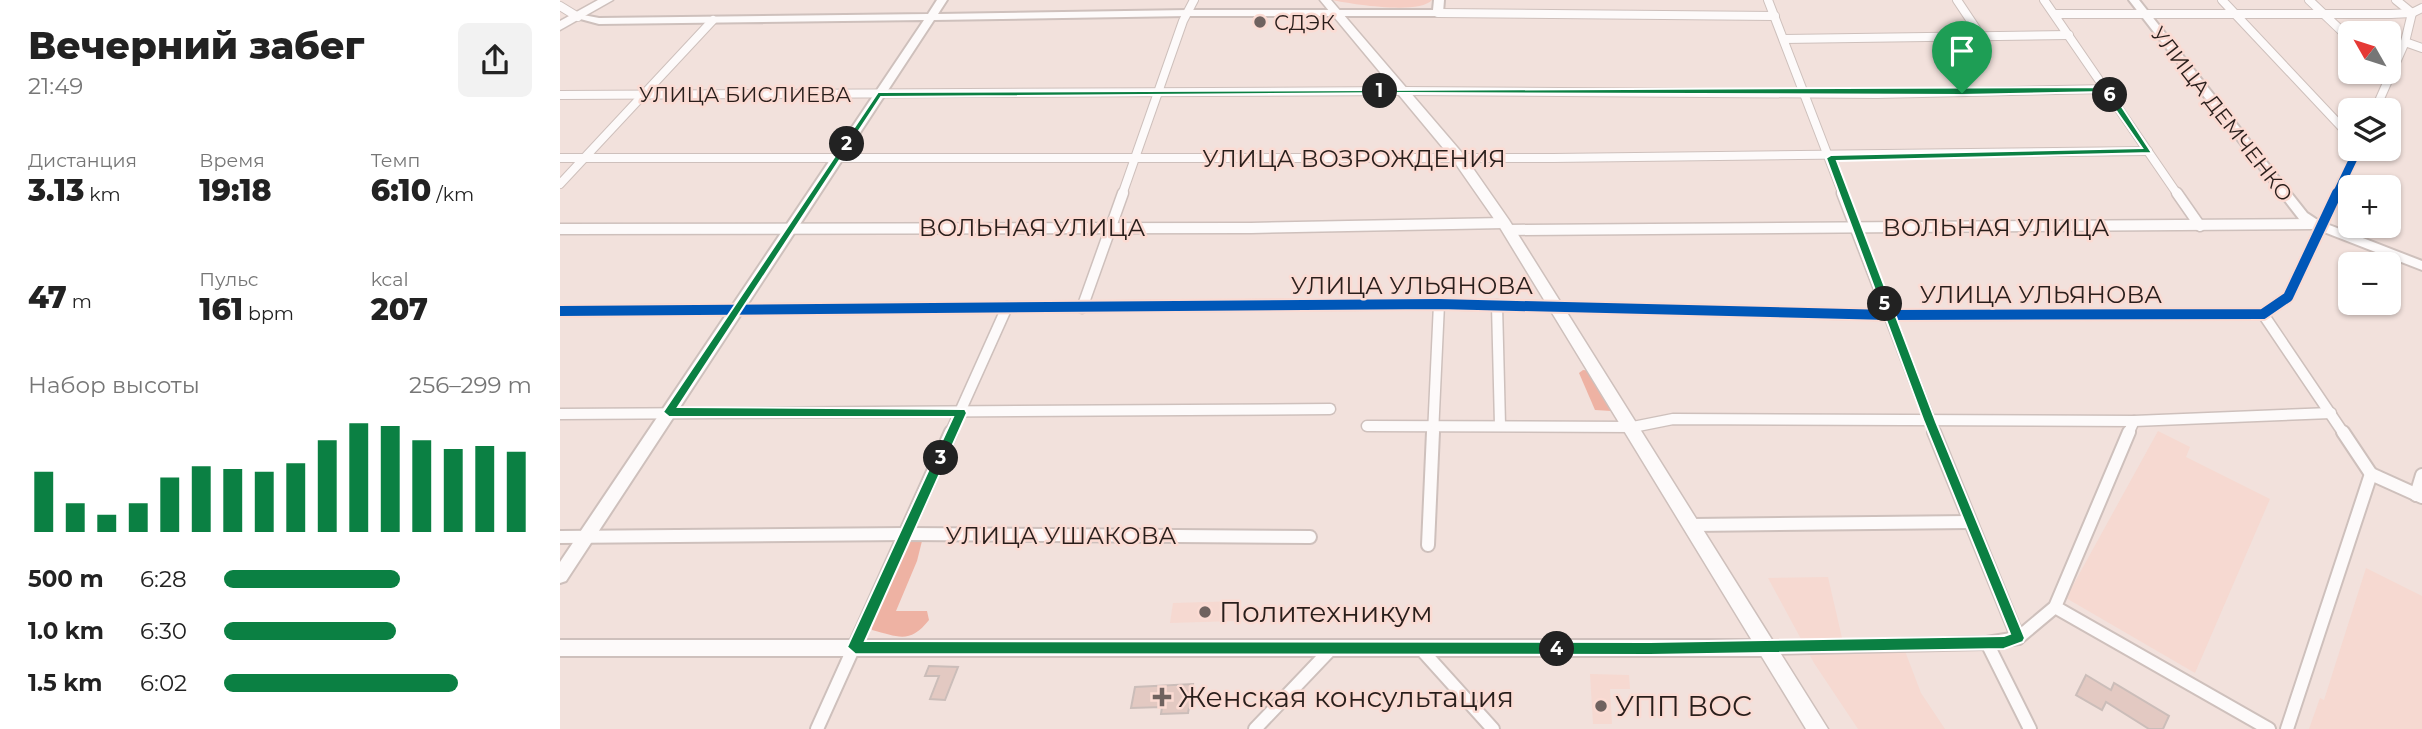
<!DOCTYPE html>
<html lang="ru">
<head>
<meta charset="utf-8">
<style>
	body { margin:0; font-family:Montserrat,sans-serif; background:#f2f2f2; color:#222; height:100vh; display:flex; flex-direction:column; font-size:26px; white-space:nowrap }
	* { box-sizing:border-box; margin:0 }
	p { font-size:23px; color:#767676 }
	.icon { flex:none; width:38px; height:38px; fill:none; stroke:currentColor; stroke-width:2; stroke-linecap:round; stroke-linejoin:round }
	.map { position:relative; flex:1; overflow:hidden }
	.sheet { display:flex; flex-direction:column; background:#fff; width:560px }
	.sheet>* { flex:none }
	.needle { width:46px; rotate:309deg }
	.fabs { position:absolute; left:1778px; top:21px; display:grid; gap:14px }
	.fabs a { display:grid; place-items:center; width:63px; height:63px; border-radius:10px; background:#fff; box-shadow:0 2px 5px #0004; font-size:35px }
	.pin { position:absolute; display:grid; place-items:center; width:60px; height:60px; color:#fff; margin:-72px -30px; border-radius:50% 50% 50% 0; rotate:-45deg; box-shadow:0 0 7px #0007 }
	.pin .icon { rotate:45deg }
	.km { position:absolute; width:35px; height:35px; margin:-18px; border-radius:50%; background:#222; color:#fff; font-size:19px; line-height:35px; text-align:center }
	.round { display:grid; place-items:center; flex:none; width:74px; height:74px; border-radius:10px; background:#f2f2f2 }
	.summary { display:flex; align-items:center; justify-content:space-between; height:119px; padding:0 28px }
	h1 { font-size:38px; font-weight:800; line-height:52px }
	.figures { display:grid; grid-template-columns:repeat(3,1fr); gap:10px; height:119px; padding:7px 28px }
	.figures div { display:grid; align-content:center }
	.figures b { font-size:30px; font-weight:800 }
	.figures small { font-size:19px; font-weight:400 }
	.figures p { font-size:19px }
	.chart { height:196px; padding:14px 28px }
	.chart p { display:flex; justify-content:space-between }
	.chart svg { width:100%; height:126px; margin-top:7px; stroke:#0b8043; stroke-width:6 }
	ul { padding:0 28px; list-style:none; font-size:23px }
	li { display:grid; grid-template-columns:112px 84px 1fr; align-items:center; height:52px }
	li i { height:18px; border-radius:9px; background:#0b8043 }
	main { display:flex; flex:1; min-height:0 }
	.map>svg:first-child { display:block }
</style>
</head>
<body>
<main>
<section class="sheet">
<div class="summary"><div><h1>Вечерний забег</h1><p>21:49</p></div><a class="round"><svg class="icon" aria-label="share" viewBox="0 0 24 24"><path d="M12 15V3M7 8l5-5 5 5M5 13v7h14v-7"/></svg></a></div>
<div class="figures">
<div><p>Дистанция</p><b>3.13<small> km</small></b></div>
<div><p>Время</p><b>19:18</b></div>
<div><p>Темп</p><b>6:10<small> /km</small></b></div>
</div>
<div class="figures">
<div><b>47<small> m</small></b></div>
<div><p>Пульс</p><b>161<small> bpm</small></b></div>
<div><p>kcal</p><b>207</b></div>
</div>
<div class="chart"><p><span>Набор высоты</span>256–299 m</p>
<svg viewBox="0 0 160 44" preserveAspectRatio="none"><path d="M5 44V23M15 44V34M25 44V38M35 44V34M45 44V25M55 44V21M65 44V22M75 44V23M85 44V20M95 44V12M105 44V6M115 44V7M125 44V12M135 44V15M145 44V14M155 44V16"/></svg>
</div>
<ul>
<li><b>500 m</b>6:28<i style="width:57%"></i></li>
<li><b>1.0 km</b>6:30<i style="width:56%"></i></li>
<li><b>1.5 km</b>6:02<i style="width:76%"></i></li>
</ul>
</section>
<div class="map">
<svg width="1862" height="729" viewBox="0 0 1862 729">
	<rect width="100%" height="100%" fill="#f2e1dc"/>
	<g fill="#f6d9d1">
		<polygon points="1598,431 1630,447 1626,457 1710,499 1635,673 1506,598"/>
		<polygon points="1806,568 1862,596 1862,729 1749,729 1760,698 1764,700"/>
		<polygon points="1268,577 1285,651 1345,651 1361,693 1385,729 1298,729 1254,663 1208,578"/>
		<polygon points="679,601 676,621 610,623 613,603"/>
		<polygon points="1030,674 1069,675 1070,689 1050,689 1052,724 1033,724"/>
	</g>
	<path fill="#f5cdc3" d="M772,0H872C859,15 791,4 772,0Z"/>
	<g fill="#eeb2a3">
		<polygon points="1023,370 1032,371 1043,388 1052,411 1035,410 1019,373"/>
		<path d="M363,537L357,561L336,611H367L369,620C350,644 339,637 312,630L310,624L339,557L350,539Z"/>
	</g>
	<g fill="#e3c9c2" stroke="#cbbdb9" stroke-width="2">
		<polygon points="369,666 398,667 385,700 370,699 379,676 365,676"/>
		<polygon points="1526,675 1551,690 1554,683 1609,716 1603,729 1589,729 1546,702 1542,710 1516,695"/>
		<polygon points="633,684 628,713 601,714 602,707 571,708 575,687"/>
	</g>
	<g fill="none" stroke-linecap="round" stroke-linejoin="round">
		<defs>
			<g id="minor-far2">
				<polyline points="1208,0 1283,195"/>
				<polyline points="1397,0 1421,36"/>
				<polyline points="1484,0 1618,195"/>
				<polyline points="1662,0 1790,136"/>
				<polyline points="1749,0 1790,39"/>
				<polyline points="1836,0 1852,13"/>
				<polyline points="0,6 18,17"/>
				<polyline points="878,13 1215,16"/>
				<polyline points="1495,14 1831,14 1852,13 1862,8"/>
				<polyline points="1224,39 1509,35"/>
				<polyline points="1845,42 1862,48"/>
				<polyline points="0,95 844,91 1317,94 1546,89"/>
				<polyline points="1815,110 1845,42 1852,13"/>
				<polyline points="0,158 993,158 1588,151"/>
				<polyline points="0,184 153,20"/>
				<polyline points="562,195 623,21 634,0"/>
				<polyline points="1776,195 1798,149"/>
			</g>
			<g id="minor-far1">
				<polyline points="1282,193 1375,434"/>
				<polyline points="1617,193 1640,226"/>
				<polyline points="0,229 691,228 944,223"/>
				<polyline points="948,230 1755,224"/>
				<polyline points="937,305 940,425"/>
				<polyline points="522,308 563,193"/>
				<polyline points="0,311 879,304 1329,315 1703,314 1728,297 1777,193"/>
				<polyline points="1703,314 1784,434"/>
				<polyline points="0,414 770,409"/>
				<polyline points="807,426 1073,427 1113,419 1574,421 1771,413"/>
				<polyline points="390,434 447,307"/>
				<polyline points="873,434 879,304"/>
				<polyline points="1568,434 1574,421"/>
			</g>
			<g id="minor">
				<polyline points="1374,432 1458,638"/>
				<polyline points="1783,432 1811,474"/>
				<polyline points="1811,474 1862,497"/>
				<polyline points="1856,495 1862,475"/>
				<polyline points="1133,525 1410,522"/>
				<polyline points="0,537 346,534 750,537"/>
				<polyline points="868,545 873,432"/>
				<polyline points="1495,607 1709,729"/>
				<polyline points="1427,643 1470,729"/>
				<polyline points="860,648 933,729"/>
				<polyline points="1209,648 1427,643 1458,638 1495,607 1569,432"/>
				<polyline points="257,729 391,432"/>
				<polyline points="695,729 772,648"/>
				<polyline points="1727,729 1811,474"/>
			</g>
			<g id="tertiary">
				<polygon points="377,0 387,0 378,14 628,10 873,10 874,0 884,0 883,13 878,16 628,16 374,20 6,581 0,583 0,562 364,20 39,24 13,17 18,14 39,18 368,14"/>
				<polygon points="1569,0 1579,0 1747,213 1759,221 1862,261 1862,270 1751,227 1739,219"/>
				<polygon points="0,640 1209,640 1215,642 1218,648 1215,654 1209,656 0,656"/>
			</g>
			<polygon id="secondary" points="760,0 771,0 903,154 949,220 1268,729 1246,729 939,226 893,160"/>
			<polygon id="primary" points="38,0 53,0 0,30 0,21"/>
		</defs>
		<use href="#minor-far2" stroke="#cec0bc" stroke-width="10"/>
		<use href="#minor-far1" stroke="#cec0bc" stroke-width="13"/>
		<use href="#minor" stroke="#cec0bc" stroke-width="16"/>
		<use href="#tertiary" stroke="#cec0bc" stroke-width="4"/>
		<use href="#secondary" stroke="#cec0bc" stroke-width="3"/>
		<use href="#primary" stroke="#cec0bc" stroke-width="3"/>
		<use href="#minor-far2" stroke="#fdfafa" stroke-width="8"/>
		<use href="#minor-far1" stroke="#fdfafa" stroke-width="10"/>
		<use href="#minor" stroke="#fdfafa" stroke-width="12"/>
		<use href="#tertiary" fill="#fdfafa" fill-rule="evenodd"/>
		<use href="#secondary" fill="#fdfafa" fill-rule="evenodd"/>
		<use href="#primary" fill="#fdfafa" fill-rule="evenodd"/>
		<defs>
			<polyline id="cycleway-far1" points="1776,195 1798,149"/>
			<polyline id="cycleway" points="0,311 879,304 1329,315 1703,314 1728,297 1777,193"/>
		</defs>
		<use href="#cycleway-far1" stroke="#fbdbd3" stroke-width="11"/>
		<use href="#cycleway" stroke="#fbdbd3" stroke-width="14"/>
		<use href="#cycleway-far1" stroke="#0057b8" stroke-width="8"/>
		<use href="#cycleway" stroke="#0057b8" stroke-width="10"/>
	</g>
	<path fill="#0b8043" stroke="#fff" stroke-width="2" fill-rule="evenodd" d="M1549,87L1592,153L1277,161L1376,422L1465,638L1463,642L1444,649L1090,655L295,654L287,647L393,417H109L103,412L318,92ZM1543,92L1582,148L1271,155L1266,158L1364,422L1450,634L1444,636L1090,642L305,641L407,413L405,409L118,407L321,97L844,93L1402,95Z"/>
	<g fill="#6f625f" stroke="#fbdbd3" stroke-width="2.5">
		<circle cx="700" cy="22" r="7"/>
		<circle cx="645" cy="612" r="7"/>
		<path d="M598.5 686.5h7v7h7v7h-7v7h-7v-7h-7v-7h7z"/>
		<circle cx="1041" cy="706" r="7"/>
	</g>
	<g text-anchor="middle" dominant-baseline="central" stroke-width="5" stroke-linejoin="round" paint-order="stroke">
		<g font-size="21" fill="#291e1b" stroke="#fbdbd3" text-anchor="start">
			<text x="714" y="22">СДЭК</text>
		</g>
		<g font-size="21" fill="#291e1b" stroke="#fbdbd3">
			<text x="185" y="94">УЛИЦА БИСЛИЕВА</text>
			<text transform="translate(1662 114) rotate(52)">УЛИЦА ДЕМЧЕНКО</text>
		</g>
		<g font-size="24" fill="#291e1b" stroke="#fbdbd3">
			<text x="794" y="158">УЛИЦА ВОЗРОЖДЕНИЯ</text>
			<text x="472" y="227">ВОЛЬНАЯ УЛИЦА</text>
			<text x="1436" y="227">ВОЛЬНАЯ УЛИЦА</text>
			<text x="852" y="285">УЛИЦА УЛЬЯНОВА</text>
			<text x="1481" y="294">УЛИЦА УЛЬЯНОВА</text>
			<text x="501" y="535">УЛИЦА УШАКОВА</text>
		</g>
		<g font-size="28" fill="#291e1b" stroke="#fbdbd3" text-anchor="start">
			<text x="659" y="612">Политехникум</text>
			<text x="618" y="697">Женская консультация</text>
			<text x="1055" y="706">УПП ВОС</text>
		</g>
	</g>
</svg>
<div class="fabs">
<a><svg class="needle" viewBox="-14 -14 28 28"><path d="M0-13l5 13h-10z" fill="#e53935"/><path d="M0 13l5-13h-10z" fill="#767676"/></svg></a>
<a><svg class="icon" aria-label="layers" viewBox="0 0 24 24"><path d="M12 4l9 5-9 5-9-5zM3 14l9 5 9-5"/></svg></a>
<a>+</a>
<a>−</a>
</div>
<div class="pin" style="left:1402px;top:93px;background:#1e9e55"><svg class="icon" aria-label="arrive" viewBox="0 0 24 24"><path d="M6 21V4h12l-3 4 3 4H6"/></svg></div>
<b class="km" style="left:820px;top:91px">1</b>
<b class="km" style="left:287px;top:144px">2</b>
<b class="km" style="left:381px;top:458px">3</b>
<b class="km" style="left:997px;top:649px">4</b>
<b class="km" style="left:1325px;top:304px">5</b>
<b class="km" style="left:1550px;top:95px">6</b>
</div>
</main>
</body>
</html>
